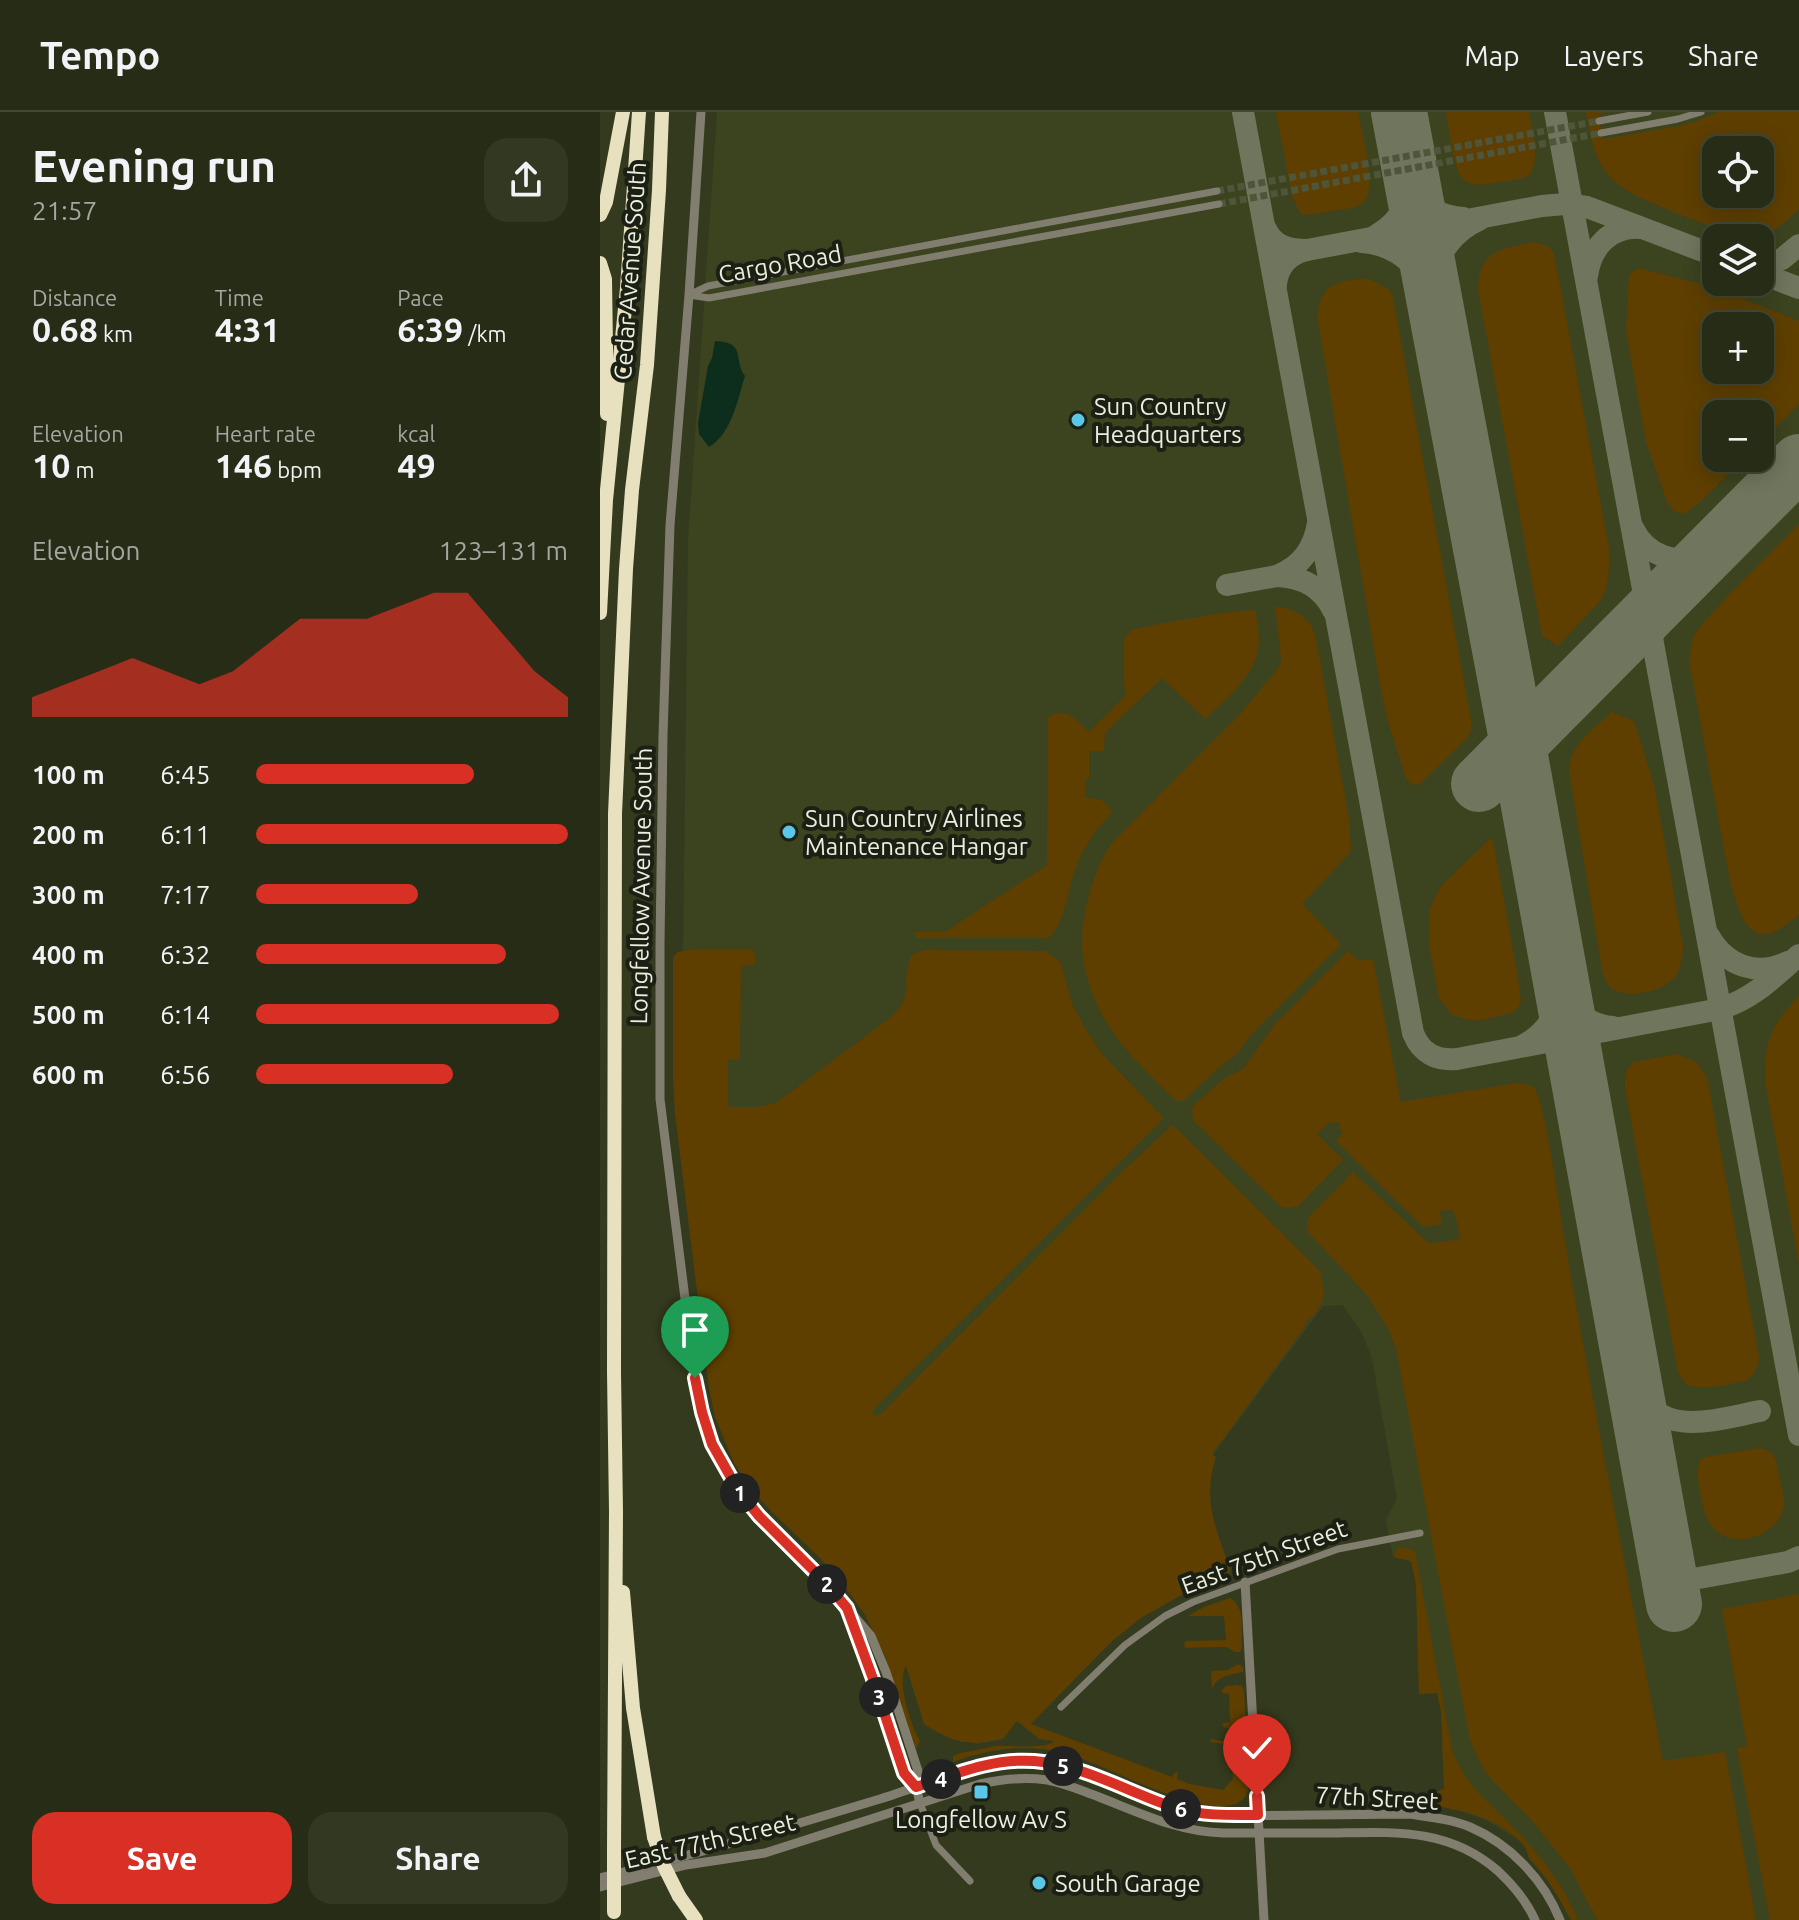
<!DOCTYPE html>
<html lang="en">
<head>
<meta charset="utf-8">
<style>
	body { margin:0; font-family:Ubuntu,sans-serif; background:#333823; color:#f1f3f6; height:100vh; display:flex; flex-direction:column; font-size:30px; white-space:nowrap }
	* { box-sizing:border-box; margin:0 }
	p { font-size:26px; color:#a4a7a1 }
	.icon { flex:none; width:44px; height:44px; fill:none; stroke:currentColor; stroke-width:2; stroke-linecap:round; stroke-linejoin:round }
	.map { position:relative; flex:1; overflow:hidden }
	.side { display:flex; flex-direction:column; background:#272c16; width:600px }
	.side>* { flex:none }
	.fabs { position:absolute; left:1102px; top:24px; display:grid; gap:16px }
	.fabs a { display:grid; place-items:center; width:72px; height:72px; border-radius:16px; background:#272c16; box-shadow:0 4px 20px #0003,0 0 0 2px #434835; font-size:40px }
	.pin { position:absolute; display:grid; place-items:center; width:68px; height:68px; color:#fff; margin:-82px -34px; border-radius:50% 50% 50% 0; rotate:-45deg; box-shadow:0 0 8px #0007 }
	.pin .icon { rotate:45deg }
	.km { position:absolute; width:40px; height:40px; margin:-20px; border-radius:50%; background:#222; color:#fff; font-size:22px; line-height:40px; text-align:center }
	.round { display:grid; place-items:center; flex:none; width:84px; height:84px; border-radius:24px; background:#333823 }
	.headline { display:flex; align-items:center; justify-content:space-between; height:136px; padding:0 32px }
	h1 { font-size:44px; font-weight:600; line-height:60px }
	.metrics { display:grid; grid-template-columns:repeat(3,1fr); gap:12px; height:136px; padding:8px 32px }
	.metrics div { display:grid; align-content:center }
	.metrics b { font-size:34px; font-weight:600 }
	.metrics small { font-size:22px; font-weight:400 }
	.metrics p { font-size:22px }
	.chart { height:224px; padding:16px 32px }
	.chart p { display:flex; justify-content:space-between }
	.chart svg { width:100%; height:144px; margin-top:8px; fill:#d93025; opacity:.7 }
	.cta { display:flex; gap:16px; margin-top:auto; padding:16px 32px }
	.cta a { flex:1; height:92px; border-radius:24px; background:#d93025; color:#fff; font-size:32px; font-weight:600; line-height:92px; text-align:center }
	.cta a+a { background:#333823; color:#f1f3f6 }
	ul { padding:0 32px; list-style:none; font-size:26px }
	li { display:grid; grid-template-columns:128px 96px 1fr; align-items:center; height:60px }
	li i { height:20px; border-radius:10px; background:#d93025 }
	header { display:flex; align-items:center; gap:48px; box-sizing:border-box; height:112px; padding:0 40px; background:#272c16; border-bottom:2px solid #434835 }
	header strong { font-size:38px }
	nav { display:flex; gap:44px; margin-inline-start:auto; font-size:28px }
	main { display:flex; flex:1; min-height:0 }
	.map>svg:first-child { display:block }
</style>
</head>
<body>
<header>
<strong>Tempo</strong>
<nav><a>Map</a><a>Layers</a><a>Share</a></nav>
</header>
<main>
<section class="side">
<div class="headline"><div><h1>Evening run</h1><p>21:57</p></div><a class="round"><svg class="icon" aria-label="share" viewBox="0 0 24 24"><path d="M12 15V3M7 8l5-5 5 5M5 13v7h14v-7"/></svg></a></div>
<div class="metrics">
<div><p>Distance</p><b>0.68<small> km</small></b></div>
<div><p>Time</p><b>4:31</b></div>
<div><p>Pace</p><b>6:39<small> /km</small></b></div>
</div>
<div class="metrics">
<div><p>Elevation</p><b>10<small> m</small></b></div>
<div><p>Heart rate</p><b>146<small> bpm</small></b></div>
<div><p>kcal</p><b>49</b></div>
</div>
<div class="chart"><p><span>Elevation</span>123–131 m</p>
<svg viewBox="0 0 160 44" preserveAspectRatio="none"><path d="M0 44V38L10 34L20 30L30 26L40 30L50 34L60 30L70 22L80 14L90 14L100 14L110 10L120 6L130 6L140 18L150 30L160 38V44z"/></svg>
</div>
<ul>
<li><b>100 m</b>6:45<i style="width:70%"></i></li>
<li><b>200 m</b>6:11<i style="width:100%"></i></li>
<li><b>300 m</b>7:17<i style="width:52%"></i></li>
<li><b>400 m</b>6:32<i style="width:80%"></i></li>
<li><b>500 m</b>6:14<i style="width:97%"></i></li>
<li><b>600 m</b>6:56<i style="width:63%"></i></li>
</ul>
<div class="cta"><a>Save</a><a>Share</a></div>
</section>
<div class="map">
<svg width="1199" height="1808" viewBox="0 0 1199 1808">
	<rect width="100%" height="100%" fill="#343a1d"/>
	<path fill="#3c431f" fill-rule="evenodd" d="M117,0H1199V1808H971L951,1773L928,1745L927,1737L917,1727L886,1708L864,1700L838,1694L836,1680L844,1677L841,1599L837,1581L819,1582L816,1472L811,1449L793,1445L786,1408L797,1387L774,1258L770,1240L761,1220L743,1193L723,1194L403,1627L376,1632L323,1607L300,1535L270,1480L83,843L88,428ZM1116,38H1160V82H1116ZM1116,126H1160V170H1116ZM1116,214H1160V258H1116ZM1116,302H1160V346H1116Z"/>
	<g fill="#5e3f00" fill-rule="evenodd">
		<path d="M676,0H758C761,18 776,72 766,87C761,96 747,97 738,98C725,100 712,105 700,101L692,84Z"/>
		<path d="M846,0H929C932,15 943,58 925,65C916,69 903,69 894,71C883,73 872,75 863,67C853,58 849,14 846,0Z"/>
		<path d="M986,0H1009L998,2L1003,27L1079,14L1100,8L1119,0H1199V97C1185,111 1173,123 1152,124C1132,125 1041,89 1023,76C1017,72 1010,65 1005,59C993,42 990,20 986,0ZM1116,38H1160V82H1116Z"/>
		<path d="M934,130C943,132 950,134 954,142L1009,436C1009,454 1010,472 1001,488L958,534L942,524L878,178C878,138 901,137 934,130Z"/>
		<path d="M1038,156L1109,174L1199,209V292L1160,331V302H1116V346H1145L1097,393L1083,402L1074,399L1067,390L1046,330L1026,219L1029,163ZM1116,214H1160V258H1116Z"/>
		<path d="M770,167L789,178L793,186L871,607V619L867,626L819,673L811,672L806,666L788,610L781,578L717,204C719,171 741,167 770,167Z"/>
		<path d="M1199,412V803C1190,809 1178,821 1166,822C1143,825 1135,785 1130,769L1089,549L1092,528L1098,517L1124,488Z"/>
		<path d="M675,494C694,497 708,503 715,522L749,706L751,737L748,743L702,792L741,832L648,926L639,940L621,954L583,989H577C566,980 556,969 546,959C498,911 469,856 488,787C493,767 500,749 512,731L642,600L676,559L681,551V546Z"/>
		<path d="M655,498C657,511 661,524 658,537C654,565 625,588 605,607L562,566L505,621L504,639H489V667H485V685C499,687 506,687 512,701C497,716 484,734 476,755C467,778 467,807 449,826H316L315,820H345L447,753L448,605C468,594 475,608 489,620L526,583L524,570V527L532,518L558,512L623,501Z"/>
		<path d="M1012,600L1034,609L1055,676L1083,834C1083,844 1081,856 1075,865C1064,879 1031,887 1015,878C1008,875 1006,869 1003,863L969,660C968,633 994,617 1012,600Z"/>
		<polygon points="890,727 893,728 919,871 921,889 918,896 912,901 878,909 869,908 852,903 839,886 829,833 829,798 841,774"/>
		<path d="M90,838H152L155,840V853L141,854L140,947L128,948V995H157L176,991L290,906C295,901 300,896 303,890C308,878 305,850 312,843C315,841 322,839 325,838L445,839L460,849L473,894L485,916L502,942L563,1005L560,1010L275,1296L272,1301L274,1304L280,1303L521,1061L571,1014L575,1015L580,1020L723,1162L720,1165C729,1181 721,1199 706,1210V1213L612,1342L616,1345C602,1387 616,1417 630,1457V1463L585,1481L541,1506L511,1530L431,1612L572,1665L574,1661L578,1660L577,1667L590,1672L623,1678L633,1667L631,1633L611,1630L610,1627L645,1633L647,1637C648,1651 653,1681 641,1689C608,1713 499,1648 461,1640C424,1632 389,1637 353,1650V1644C361,1640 367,1640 376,1638C383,1637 389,1635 395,1634C414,1633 434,1637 452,1631L453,1629L439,1627L417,1609L403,1627C366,1634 356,1632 324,1612L306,1554C296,1570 311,1613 320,1629L316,1637L284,1542L265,1503L250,1482L220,1446L172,1400L152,1378L134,1351L115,1305L109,1276L75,1002L73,967V845L78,840Z"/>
		<path d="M748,839L759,849L773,847L801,990L917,971C923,972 930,972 934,976C944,985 960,1097 963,1118C993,1295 1029,1472 1063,1649L1125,1640L1156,1808H997L971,1758L935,1712L892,1668L884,1658L875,1640L870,1627L858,1567L796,1236L788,1217L768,1184L708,1120L707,1112L709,1105L753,1060L827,1130L835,1131L860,1127L857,1110L852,1097L840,1100L842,1112L823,1115L736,1029L743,1021L740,1017V1010L729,1011L717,1022L743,1048L697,1095L686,1096L680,1094L593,1008L592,998L594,993L625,966L644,956L675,912Z"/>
		<path d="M1199,884V1152C1191,1109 1183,1066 1175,1023C1170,995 1161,964 1167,936C1171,916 1185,898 1199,884Z"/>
		<path d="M1077,942L1096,950L1107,965L1159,1245C1159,1255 1154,1263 1146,1269C1127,1272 1104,1280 1085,1272L1078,1260L1025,976C1025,965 1025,957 1034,950Z"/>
		<path d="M1160,1336C1176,1339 1176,1349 1179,1363C1181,1373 1185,1383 1184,1394C1179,1422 1137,1439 1115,1418C1106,1409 1103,1397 1101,1385C1098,1371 1096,1362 1100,1348L1105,1345Z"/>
		<path d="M799,1435L811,1437L815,1440L852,1637C865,1674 883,1684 909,1711C937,1739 963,1771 978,1808H971C960,1787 948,1767 932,1749C927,1744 928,1739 924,1733C903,1709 868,1700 838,1694L836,1680L844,1677L841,1599L837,1581L819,1582L816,1472L811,1449L793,1445Z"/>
		<polygon points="1199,1482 1199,1808 1170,1808 1137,1636 1147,1634 1122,1497"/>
		<path d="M630,1486C646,1494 641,1520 642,1536L640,1540H635L626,1535L585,1536L584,1531L586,1529L626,1528L624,1504H589L579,1509L604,1495Z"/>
		<path d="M638,1552L643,1555V1560C630,1563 618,1563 612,1577L611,1559L628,1558Z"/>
		<polygon points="638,1573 642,1574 644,1579 646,1615 641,1619 623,1615 623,1611 630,1610 629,1582 622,1581 622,1578 626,1574"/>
	</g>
	<path fill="#0d2d1d" d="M115,229C147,230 133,248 145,264C137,289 132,321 109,335L99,322L98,311L108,254L112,246Z"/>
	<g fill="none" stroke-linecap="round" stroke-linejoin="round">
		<g stroke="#70765d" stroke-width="22">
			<path d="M643,0L813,921C821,941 836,949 857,947L1120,897C1153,887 1174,865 1199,843"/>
			<polyline points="955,0 1199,1323"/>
			<path d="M666,117C673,134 689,138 707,138C689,142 678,153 676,172"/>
			<path d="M777,123C808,104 810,83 809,49C817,82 824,103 863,106"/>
			<path d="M762,130C792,132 819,151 829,180C834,193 836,208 840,222C838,206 833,188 833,172C834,144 854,119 879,108"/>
			<polyline points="707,138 942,94 965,92 987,95 1116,144"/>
			<polyline points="1160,154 1182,147 1199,133"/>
			<polyline points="1160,161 1199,176"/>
			<path d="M987,164C991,135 1010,114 1041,116"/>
			<path d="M718,411C714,437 701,454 677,464C702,465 722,475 733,498"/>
			<path d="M1033,416C1046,443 1077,456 1104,440C1113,435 1121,426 1130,420"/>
			<polyline points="627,473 677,464"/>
			<path d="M1054,521C1058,492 1076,474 1095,454"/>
			<path d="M1109,824C1126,854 1157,865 1188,850"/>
			<path d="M924,933C962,912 958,885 956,847C964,881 972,911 1013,915"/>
			<path d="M1030,1244C1032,1254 1033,1265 1037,1275C1059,1328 1118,1307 1160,1299"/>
			<polyline points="1071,1471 1188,1450 1199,1445"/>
		</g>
		<g stroke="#70765d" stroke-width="56">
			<polyline points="799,0 918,633 1074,1492"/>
			<polyline points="879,672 1199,350"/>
		</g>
		<g stroke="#4f553a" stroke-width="7" stroke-dasharray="7 3.5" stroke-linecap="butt">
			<polyline points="617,79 999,9"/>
			<polyline points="619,92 1001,21"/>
		</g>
		<g stroke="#817e70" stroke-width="7">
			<polyline points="999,9 1048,0"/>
			<polyline points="1001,21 1078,7 1101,0"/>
			<polyline points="91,182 108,174 617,79"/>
			<polyline points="89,183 109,186 619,92"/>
			<polyline points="461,1595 525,1533 565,1504 593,1490 738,1437 820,1421"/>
			<polyline points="320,1691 336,1733 370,1769"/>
		</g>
		<g stroke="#817e70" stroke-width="9">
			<polyline points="101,0 89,183 70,413 63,623 60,832 60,987 95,1266 102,1300 112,1332 138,1378 159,1404 225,1470 271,1524 286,1560 318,1659 316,1675 320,1691"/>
			<polyline points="645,1470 664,1808"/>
			<polyline points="249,1503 272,1564 304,1661 316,1675"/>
			<path d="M0,1766C94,1743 187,1715 280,1687C330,1672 379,1647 432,1649C499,1652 556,1700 623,1704L809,1702C829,1705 851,1707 870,1715C910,1732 944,1768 960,1808"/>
			<path d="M0,1775L86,1753L165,1741L380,1672C402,1667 424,1665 447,1668C465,1671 482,1679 499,1685C540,1701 579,1720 623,1721C660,1721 697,1721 734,1721C795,1720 849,1716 898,1759C913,1773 927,1790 935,1808"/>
		</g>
		<g stroke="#e8e1bf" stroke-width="14">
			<polyline points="0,103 6,90 23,0"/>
			<polyline points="0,151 5,167 7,302"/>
			<polyline points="0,501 6,388 27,176 39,0"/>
			<polyline points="23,1480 33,1596 54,1725"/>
			<polyline points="14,1737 16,1400 14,1260 15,702 26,457 32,378 47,253 59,78 62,0"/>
			<polyline points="79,1784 96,1808"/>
		</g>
		<g stroke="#e8e1bf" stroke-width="14">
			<polyline points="54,1725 64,1754 79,1784"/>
			<polyline points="14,1800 14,1737"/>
		</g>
	</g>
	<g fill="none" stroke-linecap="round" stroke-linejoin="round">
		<defs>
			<path id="route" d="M95,1266L102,1300L112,1332L138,1378L159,1404L225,1470L247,1496L272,1564L304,1661L316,1675C355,1662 392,1646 434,1649C485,1653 531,1682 579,1697C605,1704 631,1703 658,1703L657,1684"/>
		</defs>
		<use href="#route" stroke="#fff" stroke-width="16"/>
		<use href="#route" stroke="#d93025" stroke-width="10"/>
	</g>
	<g fill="#5bc7e7" stroke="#1c1f13" stroke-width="3">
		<circle cx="478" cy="308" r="8"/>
		<circle cx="189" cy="720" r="8"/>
		<rect x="373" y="1672" width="16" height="16" rx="4"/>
		<circle cx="439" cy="1771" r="8"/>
	</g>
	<g text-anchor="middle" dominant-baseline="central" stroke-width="8" stroke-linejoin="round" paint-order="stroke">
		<g font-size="24" fill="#e9eedd" stroke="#1c1f13">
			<text transform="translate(180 152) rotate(-10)">Cargo Road</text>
			<text transform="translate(30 159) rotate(-86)">Cedar Avenue South</text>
			<text transform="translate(41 774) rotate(-89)">Longfellow Avenue South</text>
			<text transform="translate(664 1445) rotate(-20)">East 75th Street</text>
			<text transform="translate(777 1686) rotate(3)">77th Street</text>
			<text transform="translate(110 1729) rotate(-13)">East 77th Street</text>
		</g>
		<g font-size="24" fill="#e9eedd" stroke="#1c1f13" text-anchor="start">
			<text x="494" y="294">Sun Country<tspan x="494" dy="28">Headquarters</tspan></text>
			<text x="205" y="706">Sun Country Airlines<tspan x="205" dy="28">Maintenance Hangar</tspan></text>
			<text x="381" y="1707" text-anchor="middle">Longfellow Av S</text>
			<text x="455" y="1771">South Garage</text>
		</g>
	</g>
</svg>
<div class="fabs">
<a><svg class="icon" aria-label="locate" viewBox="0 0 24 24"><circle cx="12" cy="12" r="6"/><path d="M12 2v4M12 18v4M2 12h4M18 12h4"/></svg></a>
<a><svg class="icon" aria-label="layers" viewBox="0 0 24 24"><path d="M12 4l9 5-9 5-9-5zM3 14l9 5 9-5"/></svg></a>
<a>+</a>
<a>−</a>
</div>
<div class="pin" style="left:95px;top:1266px;background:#1e9e55"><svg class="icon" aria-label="arrive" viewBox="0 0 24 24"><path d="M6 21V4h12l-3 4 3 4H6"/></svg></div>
<div class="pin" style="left:657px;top:1684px;background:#d93025"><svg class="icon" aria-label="check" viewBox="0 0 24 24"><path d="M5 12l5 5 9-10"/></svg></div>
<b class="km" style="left:140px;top:1381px">1</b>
<b class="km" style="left:227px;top:1472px">2</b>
<b class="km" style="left:279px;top:1585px">3</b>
<b class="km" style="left:341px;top:1667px">4</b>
<b class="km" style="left:463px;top:1654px">5</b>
<b class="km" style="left:581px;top:1697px">6</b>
</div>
</main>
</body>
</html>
